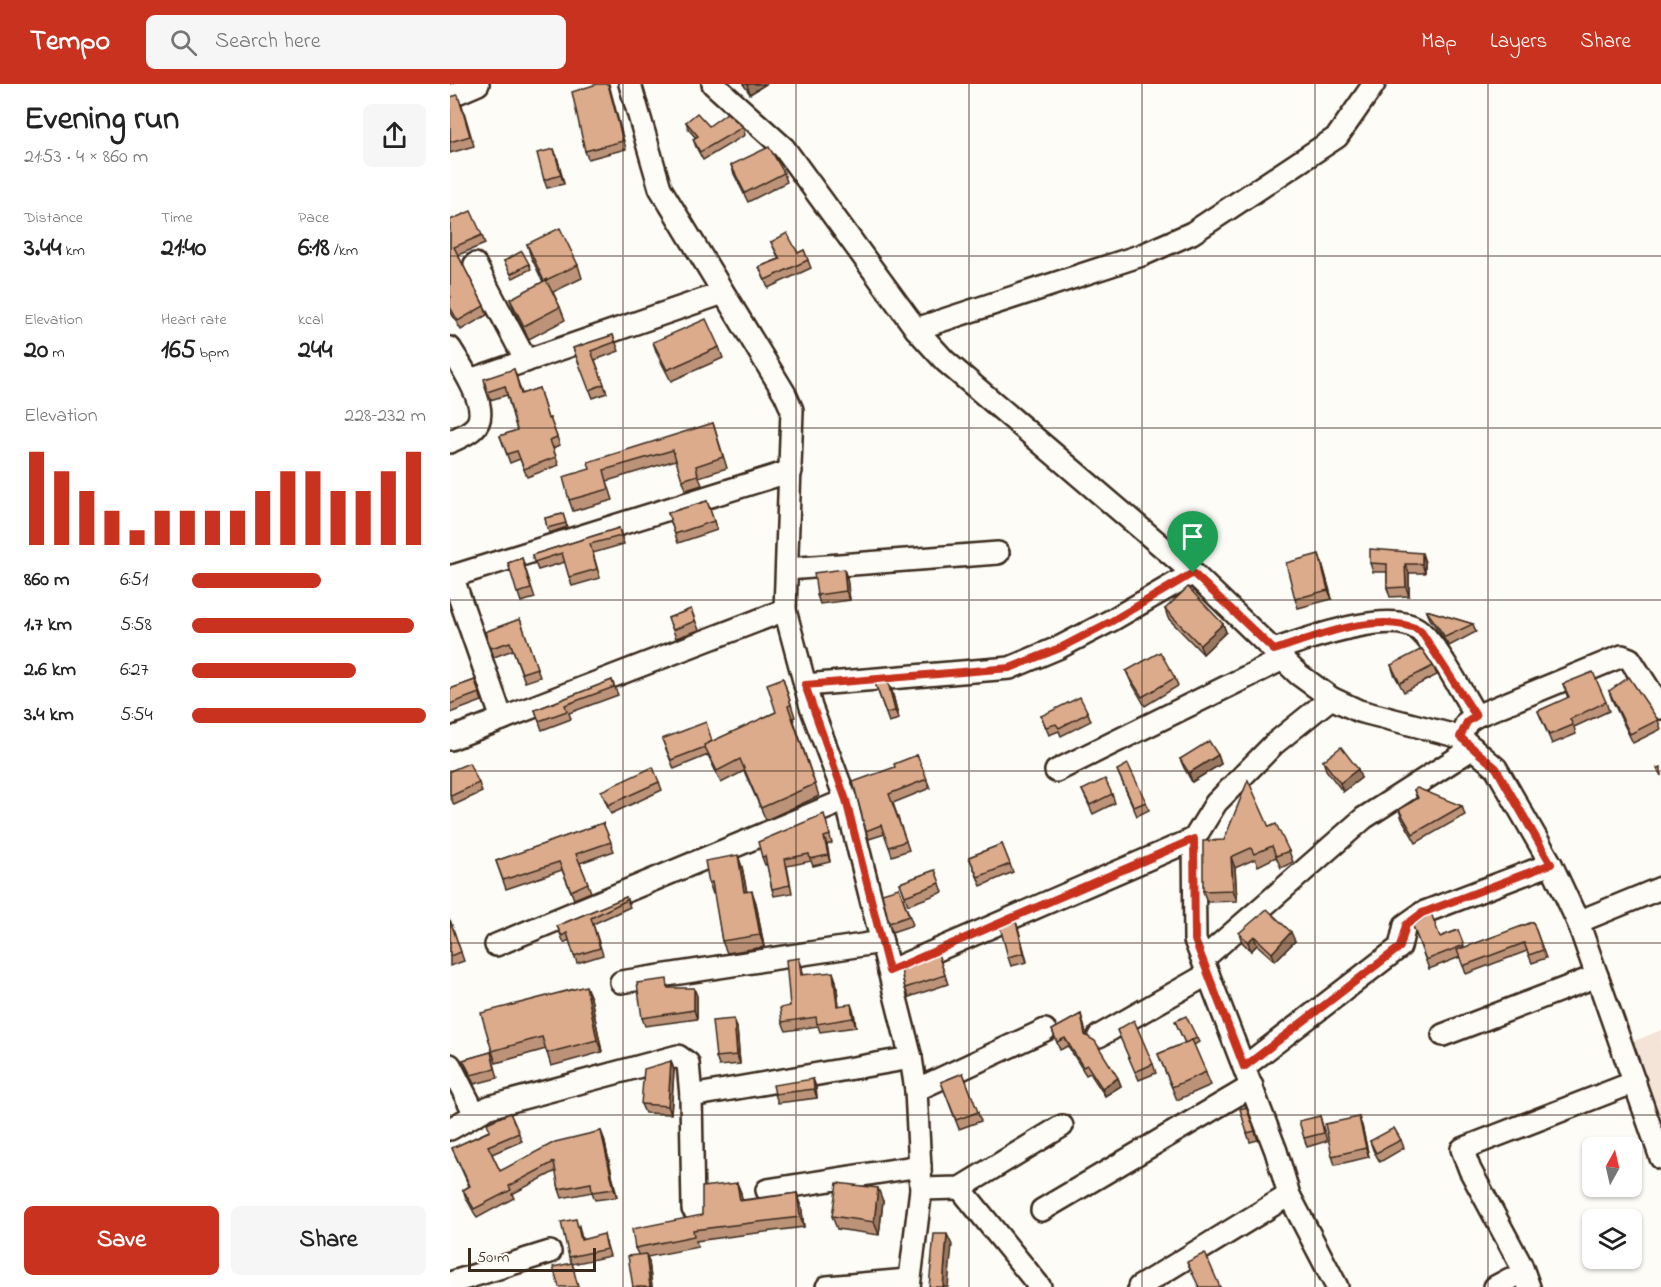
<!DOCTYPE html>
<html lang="en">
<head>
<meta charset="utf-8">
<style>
	body { margin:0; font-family:"Indie Flower",sans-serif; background:#f6f6f6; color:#222; height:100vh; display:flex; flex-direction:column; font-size:22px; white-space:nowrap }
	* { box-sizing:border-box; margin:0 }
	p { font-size:20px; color:#767676 }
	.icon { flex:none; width:33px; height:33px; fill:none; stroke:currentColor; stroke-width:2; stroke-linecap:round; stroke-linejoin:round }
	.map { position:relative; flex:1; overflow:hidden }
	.sheet { display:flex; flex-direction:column; background:#fff; width:450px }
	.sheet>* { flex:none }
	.needle { width:39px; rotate:8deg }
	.tools { position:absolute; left:1132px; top:1053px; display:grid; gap:12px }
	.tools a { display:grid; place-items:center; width:60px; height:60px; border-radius:9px; background:#fff; box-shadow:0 2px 4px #0004; font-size:30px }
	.scale { position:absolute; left:18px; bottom:15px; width:128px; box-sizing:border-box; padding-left:6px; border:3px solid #3b2a1e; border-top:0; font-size:16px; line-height:21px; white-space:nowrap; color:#3b2a1e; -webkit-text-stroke:4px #fdfcf7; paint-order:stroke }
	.pin { position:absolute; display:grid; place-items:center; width:51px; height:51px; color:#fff; margin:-62px -26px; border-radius:50% 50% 50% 0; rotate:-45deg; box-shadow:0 0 6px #0007 }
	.pin .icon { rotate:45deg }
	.round { display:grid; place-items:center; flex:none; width:63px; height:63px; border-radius:9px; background:#f6f6f6 }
	.summary { display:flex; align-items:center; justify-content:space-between; height:102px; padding:0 24px }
	h1 { font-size:33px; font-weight:700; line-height:45px }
	.figures { display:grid; grid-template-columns:repeat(3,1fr); gap:9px; height:102px; padding:6px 24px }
	.figures div { display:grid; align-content:center }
	.figures b { font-size:26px; font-weight:700 }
	.figures small { font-size:16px; font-weight:400 }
	.figures p { font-size:16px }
	.chart { height:168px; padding:12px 24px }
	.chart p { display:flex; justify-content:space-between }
	.chart svg { width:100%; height:108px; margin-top:6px; stroke:#c8321e; stroke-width:6 }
	.cta { display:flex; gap:12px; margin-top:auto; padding:12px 24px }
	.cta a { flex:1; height:69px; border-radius:9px; background:#c8321e; color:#fff; font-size:24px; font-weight:700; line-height:69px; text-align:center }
	.cta a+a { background:#f6f6f6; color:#222 }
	ul { padding:0 24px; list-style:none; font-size:20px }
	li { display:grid; grid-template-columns:96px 72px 1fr; align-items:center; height:45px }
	li i { height:15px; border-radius:8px; background:#c8321e }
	header { display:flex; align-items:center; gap:36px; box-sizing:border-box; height:84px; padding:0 30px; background:#c8321e; color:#fff }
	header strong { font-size:28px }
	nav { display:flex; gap:33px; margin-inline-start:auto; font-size:21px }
	.search { width:420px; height:54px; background:#f6f6f6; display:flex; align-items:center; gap:15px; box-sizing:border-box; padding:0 21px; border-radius:9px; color:#767676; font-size:22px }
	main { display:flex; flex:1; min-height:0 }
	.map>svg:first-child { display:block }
</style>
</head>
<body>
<header>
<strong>Tempo</strong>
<div class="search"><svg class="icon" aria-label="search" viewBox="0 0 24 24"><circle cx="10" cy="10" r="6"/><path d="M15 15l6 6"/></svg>Search here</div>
<nav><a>Map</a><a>Layers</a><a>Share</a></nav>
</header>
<main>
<section class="sheet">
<div class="summary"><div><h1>Evening run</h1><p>21:53 · 4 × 860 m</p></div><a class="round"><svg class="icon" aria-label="share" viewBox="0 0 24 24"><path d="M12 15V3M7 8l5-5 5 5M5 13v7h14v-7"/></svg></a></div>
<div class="figures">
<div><p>Distance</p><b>3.44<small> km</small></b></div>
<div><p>Time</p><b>21:40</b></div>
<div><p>Pace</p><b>6:18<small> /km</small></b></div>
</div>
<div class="figures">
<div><p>Elevation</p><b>20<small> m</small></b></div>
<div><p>Heart rate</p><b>165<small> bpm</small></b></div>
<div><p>kcal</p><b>244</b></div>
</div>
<div class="chart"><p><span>Elevation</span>228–232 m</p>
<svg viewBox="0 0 160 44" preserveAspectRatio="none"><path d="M5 44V6M15 44V14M25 44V22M35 44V30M45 44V38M55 44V30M65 44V30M75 44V30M85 44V30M95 44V22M105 44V14M115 44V14M125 44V22M135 44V22M145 44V14M155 44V6"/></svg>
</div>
<ul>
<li><b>860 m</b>6:51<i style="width:55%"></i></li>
<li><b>1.7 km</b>5:58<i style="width:95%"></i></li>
<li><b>2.6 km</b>6:27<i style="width:70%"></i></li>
<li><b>3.4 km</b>5:54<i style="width:100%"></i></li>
</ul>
<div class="cta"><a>Save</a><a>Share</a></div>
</section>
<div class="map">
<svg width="1211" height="1203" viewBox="0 0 1211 1203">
	<rect width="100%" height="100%" fill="#fdfcf7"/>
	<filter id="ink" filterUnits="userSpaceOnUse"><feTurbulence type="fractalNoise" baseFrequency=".0167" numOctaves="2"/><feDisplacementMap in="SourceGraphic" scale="12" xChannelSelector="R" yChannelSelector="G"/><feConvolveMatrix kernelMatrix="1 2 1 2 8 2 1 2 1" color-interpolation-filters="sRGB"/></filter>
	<g filter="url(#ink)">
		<polygon fill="#f3e4d7" points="1211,946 1211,1037 1182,958"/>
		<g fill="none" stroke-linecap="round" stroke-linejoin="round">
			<defs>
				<g id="minor">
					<polyline points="180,0 210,104 335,310 342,326 335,526 361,623 396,716 461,974 466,1006 471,1105 459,1203"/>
					<polyline points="263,0 334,64 466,245 495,277 743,489 848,590 881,614 909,627 1010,653 1046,684 1101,780 1128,838 1211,1074"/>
					<polyline points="0,12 28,0"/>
					<polyline points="25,180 76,277"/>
					<polyline points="466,245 692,171 742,149 887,53 924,0"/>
					<path d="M0,264C10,280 43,327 24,344C18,350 8,354 0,358"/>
					<polyline points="20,296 273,209"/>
					<polyline points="337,485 548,469"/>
					<polyline points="2,492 52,635"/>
					<polyline points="0,493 341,387"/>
					<path d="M824,566C854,556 943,523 970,547C989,564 1012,609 1026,632"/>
					<polyline points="355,601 560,584 610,563 662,536 743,489"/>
					<polyline points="881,614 824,660 766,719 744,755 745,856 826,1067 839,1111 887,1203"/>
					<polyline points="1010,653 1017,638 1026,632 1172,572 1180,575 1211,624"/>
					<polyline points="0,655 335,526"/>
					<polyline points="606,687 833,575"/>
					<polyline points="1128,838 1211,804"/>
					<polyline points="46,861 396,716"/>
					<polyline points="753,875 914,734 1023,664"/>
					<polyline points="439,887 744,755"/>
					<polyline points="171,898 432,858"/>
					<polyline points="993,951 1147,892"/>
					<polyline points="649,952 758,890"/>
					<polyline points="0,981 25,1030"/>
					<polyline points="794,983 950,863 955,841 972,829 1101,780"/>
					<polyline points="466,1006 595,946"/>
					<polyline points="241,1012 461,974"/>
					<polyline points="0,1045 39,1023 228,972 238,979 241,1012 243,1125"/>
					<polyline points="510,1104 590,1203"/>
					<polyline points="471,1105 510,1104 612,1042"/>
					<polyline points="317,1106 470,1082"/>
					<polyline points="592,1126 802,1002"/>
					<polyline points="0,1199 100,1168"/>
					<polyline points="377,1203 458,1196"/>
					<polyline points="689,1203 839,1111"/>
					<polyline points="1045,1203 1060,1195"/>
					<polyline points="1079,1203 1071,1181 1020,1086 1012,1065 1185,998"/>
				</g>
			</defs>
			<use href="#minor" stroke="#3b2a1e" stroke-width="26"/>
			<use href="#minor" stroke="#fdfcf7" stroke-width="21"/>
		</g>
		<g fill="#bc9378" stroke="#3b2a1e" stroke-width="1.5">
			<polygon points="159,0 176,65 138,75 135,67"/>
			<polygon points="293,0 316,0 300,10"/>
			<polygon points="0,13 12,21 24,62 0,69"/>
			<polygon points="236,38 259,42 293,43 295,51 253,76 246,63 243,55 246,54 239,46"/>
			<polygon points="107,73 114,100 97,104 94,96"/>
			<polygon points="281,81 334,89 337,98 298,118 284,90"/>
			<polygon points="0,136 32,151 35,160 8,171 34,222 37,231 11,246 0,227"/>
			<polygon points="321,158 348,169 354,166 361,184 318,204 309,183 329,175"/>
			<polygon points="77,160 128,181 132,194 103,208 110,223 115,236 79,255 65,228 60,215 93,198 81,173"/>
			<polygon points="54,177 79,180 81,185 63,194"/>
			<polygon points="163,251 169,267 145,276 157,309 143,314 123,264"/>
			<polygon points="203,258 269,263 273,274 221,297 207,270"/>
			<polygon points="64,285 72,310 89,304 98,335 100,334 110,361 103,364 109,381 77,393 70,375 60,379 50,352 67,346 57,311 40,316 37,308"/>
			<polygon points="263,339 277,384 249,393 252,401 236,406 226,376 157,397 163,416 123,427 119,416 140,385"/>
			<polygon points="257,417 267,446 228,459 218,429"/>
			<polygon points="113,430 117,443 99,449 95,434"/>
			<polygon points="169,444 174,460 143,469 150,494 122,502 115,478 88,486 82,471"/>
			<polygon points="72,474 85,514 71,518 58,479"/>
			<polygon points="975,478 975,489 959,489 959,512 940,513 937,504 937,488 923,488 920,479"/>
			<polygon points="872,479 882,515 848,524 845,515"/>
			<polygon points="397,494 400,516 370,520 367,511"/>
			<polygon points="241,525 249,546 226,554 218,534"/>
			<polygon points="715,525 773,540 776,548 753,570 718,534"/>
			<polygon points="976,526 1023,540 1026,548 999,562 980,535"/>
			<polygon points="70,535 90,593 75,598 63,566 44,573 35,548"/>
			<polygon points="941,581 983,582 987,591 954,608 944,590"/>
			<polygon points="676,587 725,594 728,602 695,622 680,596"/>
			<polygon points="333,594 345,633 343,634 369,712 316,736 294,687 271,699 258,671 224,685 212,655 263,657 326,628"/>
			<polygon points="25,596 32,617 0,629 0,605"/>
			<polygon points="162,596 168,611 119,629 121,635 92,646 85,626"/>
			<polygon points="425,599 442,607 449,635 439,638"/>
			<polygon points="1113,600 1156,618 1159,627 1124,643 1126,650 1102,660 1088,627 1118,614"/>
			<polygon points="1159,607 1208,636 1211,645 1183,659 1162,616"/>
			<polygon points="638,629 641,637 611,652 609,647 599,651 591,632"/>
			<polygon points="467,671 480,704 443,719 459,766 442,772 435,750 419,755 416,747 445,683"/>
			<polygon points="768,671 771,680 742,698 734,684 730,675"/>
			<polygon points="873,677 911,694 893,708 876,686"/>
			<polygon points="667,686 696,718 699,726 687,732"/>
			<polygon points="0,687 29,699 32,708 4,721 0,712"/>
			<polygon points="209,698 212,706 161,730 151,707"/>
			<polygon points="632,706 662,710 665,719 643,730"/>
			<polygon points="964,706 1012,722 1015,731 966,759 952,735 949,726 967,715"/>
			<polygon points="376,738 382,759 377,761 380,778 363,782 361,777 337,782 342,809 324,812 322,805 317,780 315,781 312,773"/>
			<polygon points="153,739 164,767 130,779 141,808 124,815 112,786 56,805 46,777"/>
			<polygon points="819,743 839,767 843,778 831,784 826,773 808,782 805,775 785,784 787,817 757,818 753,807 774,756"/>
			<polygon points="552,760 563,788 531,802 519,773"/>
			<polygon points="292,783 297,808 306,819 314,863 277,869 272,857 265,810 263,810 259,799"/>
			<polygon points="485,786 493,808 458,821 450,799"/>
			<polygon points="449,804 463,841 442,848 439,839"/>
			<polygon points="176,813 180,823 143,840 153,871 127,879 119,856 114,859 107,842"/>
			<polygon points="0,836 14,877 0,882"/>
			<polygon points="566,838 577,878 561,882 558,873"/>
			<polygon points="1083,838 1096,874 1082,879 1077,867 1016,890 1010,873 979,885 963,842 990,853 1008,846 1014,864"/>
			<polygon points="789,849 845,857 825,877 807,861 801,867 792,858"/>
			<polygon points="488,870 498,900 459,913 455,904"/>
			<polygon points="352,883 353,891 386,897 389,922 404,929 406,943 370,948 368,942 336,947 332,938 340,922"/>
			<polygon points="220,904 247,912 247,935 195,942 192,934"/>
			<polygon points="141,914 152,968 101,982 96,965 46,979 42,967"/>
			<polygon points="631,930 637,952 668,994 671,1002 655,1012 640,989 636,991 618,962 610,966 602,946"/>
			<polygon points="725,937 747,954 749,958 744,961 761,1001 727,1016 708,970 735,959"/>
			<polygon points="287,944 290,980 269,982 266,973"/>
			<polygon points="667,946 703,980 706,989 689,996"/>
			<polygon points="41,968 48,994 24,1000 13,976"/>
			<polygon points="221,977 224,986 221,1030 195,1029 191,1020"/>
			<polygon points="513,989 531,1037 509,1045 491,998"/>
			<polygon points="363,995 366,1003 367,1014 328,1019 325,1010"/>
			<polygon points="796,1023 808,1056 800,1058 797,1049"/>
			<polygon points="60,1029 72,1057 42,1070 50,1087 151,1047 154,1055 167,1113 145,1116 142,1108 112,1114 109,1105 106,1087 62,1110 64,1114 27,1134 16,1114 13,1106 19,1102 2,1064 39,1047"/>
			<polygon points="870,1032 877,1057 857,1063 854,1054"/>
			<polygon points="912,1042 919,1073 885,1081 882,1072"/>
			<polygon points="951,1056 954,1064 930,1078 923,1066 920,1057"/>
			<polygon points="287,1099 291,1109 292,1116 347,1109 351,1120 354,1143 246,1157 248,1163 197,1173 199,1178 202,1203 183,1203 188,1170 185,1164 252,1131"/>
			<polygon points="433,1117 429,1151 387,1145 382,1132"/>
			<polygon points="129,1142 132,1155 156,1158 160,1172 122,1180 125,1187 119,1173"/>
		</g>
		<g fill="#997862" stroke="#3b2a1e" stroke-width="1.5">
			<polygon points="299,0 316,0 300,10 297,1"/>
			<polygon points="104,65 107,73 114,100 111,91"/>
			<polygon points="972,469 975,478 975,489 972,480"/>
			<polygon points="869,470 872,479 882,515 878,506"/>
			<polygon points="955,480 959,489 959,512 956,503"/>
			<polygon points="394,485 397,494 400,516 396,507"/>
			<polygon points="773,540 776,548 753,570 750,561"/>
			<polygon points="438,598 442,607 449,635 445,627"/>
			<polygon points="768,671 771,680 742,698 739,689"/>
			<polygon points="908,685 911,694 893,708 890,699"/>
			<polygon points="374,753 377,761 380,778 378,771"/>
			<polygon points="288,771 292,783 299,820 294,808"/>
			<polygon points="781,773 785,784 787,817 783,806"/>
			<polygon points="302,807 306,819 314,863 310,851"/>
			<polygon points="566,838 569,847 577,878 574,869"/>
			<polygon points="841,848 845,857 825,877 822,869"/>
			<polygon points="804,852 807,861 801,867 798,858"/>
			<polygon points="349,874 352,883 354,900 351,891"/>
			<polygon points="383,888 386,897 390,931 387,922"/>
			<polygon points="136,902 141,914 152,968 147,956"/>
			<polygon points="244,904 247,912 247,935 244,926"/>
			<polygon points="401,920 404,929 406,943 403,934"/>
			<polygon points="284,935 287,944 290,980 287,971"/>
			<polygon points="221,977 224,986 221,1030 218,1022"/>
			<polygon points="668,994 671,1002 655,1012 652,1004"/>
			<polygon points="363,995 366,1003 367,1014 364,1005"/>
			<polygon points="909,1033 912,1042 919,1073 916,1064"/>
			<polygon points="151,1047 154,1055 167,1113 164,1105"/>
			<polygon points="287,1099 291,1109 294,1127 290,1117"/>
			<polygon points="428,1104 433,1117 429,1151 424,1138"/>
			<polygon points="347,1109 351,1120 354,1143 350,1133"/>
			<polygon points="497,1150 502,1161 498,1203 493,1203"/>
			<polygon points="196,1170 199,1178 202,1203 200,1203"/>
		</g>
		<g fill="#dbab8c" stroke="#3b2a1e" stroke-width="1.5">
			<polygon points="147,0 158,0 173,57 135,67 122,8"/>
			<polygon points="8,11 20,52 0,58 0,13"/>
			<polygon points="247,29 259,42 277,29 293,43 250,68 243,55 248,52 236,38"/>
			<polygon points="319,63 334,89 295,109 281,81"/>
			<polygon points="104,65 111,91 94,96 87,69"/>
			<polygon points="21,127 32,151 4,163 34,222 8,237 0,223 0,213 1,213 0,211 0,136"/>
			<polygon points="110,144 128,181 94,197 77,160"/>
			<polygon points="337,149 348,169 354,166 358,176 315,196 309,183 330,175 321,158"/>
			<polygon points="72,167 79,180 61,190 54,177"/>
			<polygon points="96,196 110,223 74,242 60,215"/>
			<polygon points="256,235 269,263 217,286 203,258"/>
			<polygon points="163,251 165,258 141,267 154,300 139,306 123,264"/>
			<polygon points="64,285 71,310 89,304 98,335 100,334 107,353 100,356 106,373 74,385 67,367 57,370 50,352 67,346 55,302 37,308 34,295"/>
			<polygon points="263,339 273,373 246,382 248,391 232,396 223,366 154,386 159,405 119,416 113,393 140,385 138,378"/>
			<polygon points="257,417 264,437 225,450 218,429"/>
			<polygon points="113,430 116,439 97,444 95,434"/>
			<polygon points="169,444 171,452 140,460 147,485 119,493 112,469 84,478 82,471"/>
			<polygon points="920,465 972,469 972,480 955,480 956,503 937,504 937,480 920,479"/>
			<polygon points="869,470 878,506 845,515 836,479"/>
			<polygon points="72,474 81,505 67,509 58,479"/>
			<polygon points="394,485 396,507 367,511 364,489"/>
			<polygon points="738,503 773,540 750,561 715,525"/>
			<polygon points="241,525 245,537 223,546 218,534"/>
			<polygon points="976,526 1023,540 995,553"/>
			<polygon points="70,535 87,584 72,589 60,558 41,564 35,548"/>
			<polygon points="972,565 983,582 950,599 941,581"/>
			<polygon points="710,568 725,594 692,613 676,587"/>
			<polygon points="1143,588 1156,618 1120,635 1123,641 1099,651 1088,627 1119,613 1113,600"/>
			<polygon points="1179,593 1208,636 1180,650 1159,607"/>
			<polygon points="333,594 341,621 338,622 365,700 311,724 290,675 267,687 254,661 326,628 317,600"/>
			<polygon points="25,596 29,609 0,620 0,605"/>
			<polygon points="162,596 164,603 115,621 117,627 89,637 85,626"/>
			<polygon points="438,598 445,627 436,629 425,599"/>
			<polygon points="630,613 638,629 609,644 606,640 596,643 591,632"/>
			<polygon points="256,638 262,657 254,661 255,663 221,676 212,655"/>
			<polygon points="759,657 768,671 739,689 730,675"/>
			<polygon points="891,663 908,685 890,699 873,677"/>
			<polygon points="467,671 477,695 439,710 456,757 439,763 431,741 416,747 403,698 445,683 444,680"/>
			<polygon points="19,679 29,699 1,712 0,710 0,687"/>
			<polygon points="678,680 696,718 684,723 667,686"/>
			<polygon points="203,683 209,698 158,721 151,707"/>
			<polygon points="1211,683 1211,692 1207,684"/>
			<polygon points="655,695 662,710 640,721 632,706"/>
			<polygon points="798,696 819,743 826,740 839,767 826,772 822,762 804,770 801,764 781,773 783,806 753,807 753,757 774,756"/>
			<polygon points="967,704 1012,722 963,750 949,726 968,714 964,706"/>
			<polygon points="374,730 380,751 374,753 378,771 360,775 359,770 335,775 340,801 322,805 315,772 312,773 308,758"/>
			<polygon points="153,739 161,758 126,770 138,799 121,807 109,778 53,796 46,777"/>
			<polygon points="552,760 560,780 528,793 519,773"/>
			<polygon points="288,771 294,808 302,807 310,851 272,857 262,798 259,799 255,777"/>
			<polygon points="485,786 490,799 455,812 450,799"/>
			<polygon points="449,804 459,832 439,839 432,809"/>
			<polygon points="176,813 177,816 141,834 150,864 124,872 117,849 112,852 107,842"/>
			<polygon points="817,825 841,848 822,869 804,852 798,858 789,849"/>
			<polygon points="981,829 990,853 1008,846 1014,861 976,876 963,842"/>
			<polygon points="0,836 11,868 0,872"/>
			<polygon points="566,838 574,869 558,873 550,843"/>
			<polygon points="1083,838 1093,866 1079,871 1074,859 1013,882 1007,866"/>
			<polygon points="488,870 495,891 455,904 451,886"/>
			<polygon points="349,874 351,891 383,888 387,922 401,920 403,934 367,940 366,933 332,938 330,924 340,922 336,876"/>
			<polygon points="217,895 218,904 244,904 244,926 192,934 187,899"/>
			<polygon points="136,902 147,956 97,969 92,953 42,967 31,929"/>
			<polygon points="631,930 635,951 645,957 668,994 652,1004 637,981 633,983 615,954 607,958 602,946"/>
			<polygon points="736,932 747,954 735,959 725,937"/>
			<polygon points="284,935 287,971 266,973 262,937"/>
			<polygon points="684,936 703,980 685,988 667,946"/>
			<polygon points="742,956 756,988 722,1003 708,970"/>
			<polygon points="41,968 45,985 21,991 13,976"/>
			<polygon points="221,977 218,1022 191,1020 194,985"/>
			<polygon points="513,989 528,1028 506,1036 491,998"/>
			<polygon points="363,995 364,1005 325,1010 323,1001"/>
			<polygon points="796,1023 805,1047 797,1049 790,1025"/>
			<polygon points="60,1029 69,1049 38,1062 50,1087 105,1058 151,1047 164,1105 142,1108 141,1099 109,1105 104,1078 59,1102 61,1106 24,1125 13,1106 20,1102 2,1064 40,1047 37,1039"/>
			<polygon points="870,1032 874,1049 854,1054 849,1037"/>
			<polygon points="909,1033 916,1064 882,1072 875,1040"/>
			<polygon points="944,1044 951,1056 926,1069 920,1057"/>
			<polygon points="287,1099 290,1117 347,1109 350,1133 243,1146 244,1152 185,1164 182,1145 252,1131 252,1103"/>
			<polygon points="387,1099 428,1104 424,1138 382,1132"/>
			<polygon points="126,1135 131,1156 154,1150 157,1165 119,1173 111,1138"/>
			<polygon points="484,1150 497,1150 493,1203 479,1203"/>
			<polygon points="755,1169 770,1203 749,1203 737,1178"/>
			<polygon points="196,1170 200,1203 183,1203 178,1172"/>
			<polygon points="122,1179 128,1203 109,1203 103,1183"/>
		</g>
	</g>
	<g fill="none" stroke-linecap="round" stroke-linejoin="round" filter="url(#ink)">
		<defs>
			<path id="route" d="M743,489L824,566C865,553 927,526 970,546L1026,632L1017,638L1010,653L1046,684L1101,780L972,829L956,841L950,863L794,983L745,856L744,755L439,887L396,716L355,601L560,584L610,564L662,537Z"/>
		</defs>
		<use href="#route" stroke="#fff" stroke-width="12"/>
		<use href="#route" stroke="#c8321e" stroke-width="8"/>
	</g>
	<path fill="none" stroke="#3b2a1e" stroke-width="1.5" stroke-opacity="0.55" d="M173,0V1203M346,0V1203M519,0V1203M692,0V1203M865,0V1203M1038,0V1203M0,172H1211M0,344H1211M0,516H1211M0,687H1211M0,859H1211M0,1031H1211"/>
</svg>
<div class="tools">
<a><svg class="needle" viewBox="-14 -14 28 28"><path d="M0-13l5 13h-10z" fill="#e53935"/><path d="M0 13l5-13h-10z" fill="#767676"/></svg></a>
<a><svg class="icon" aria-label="layers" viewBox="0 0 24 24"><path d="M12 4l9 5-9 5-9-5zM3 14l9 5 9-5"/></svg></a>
</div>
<div class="scale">50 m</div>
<div class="pin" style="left:743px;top:489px;background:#1e9e55"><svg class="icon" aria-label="arrive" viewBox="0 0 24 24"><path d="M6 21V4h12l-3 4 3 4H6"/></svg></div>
</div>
</main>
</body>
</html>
